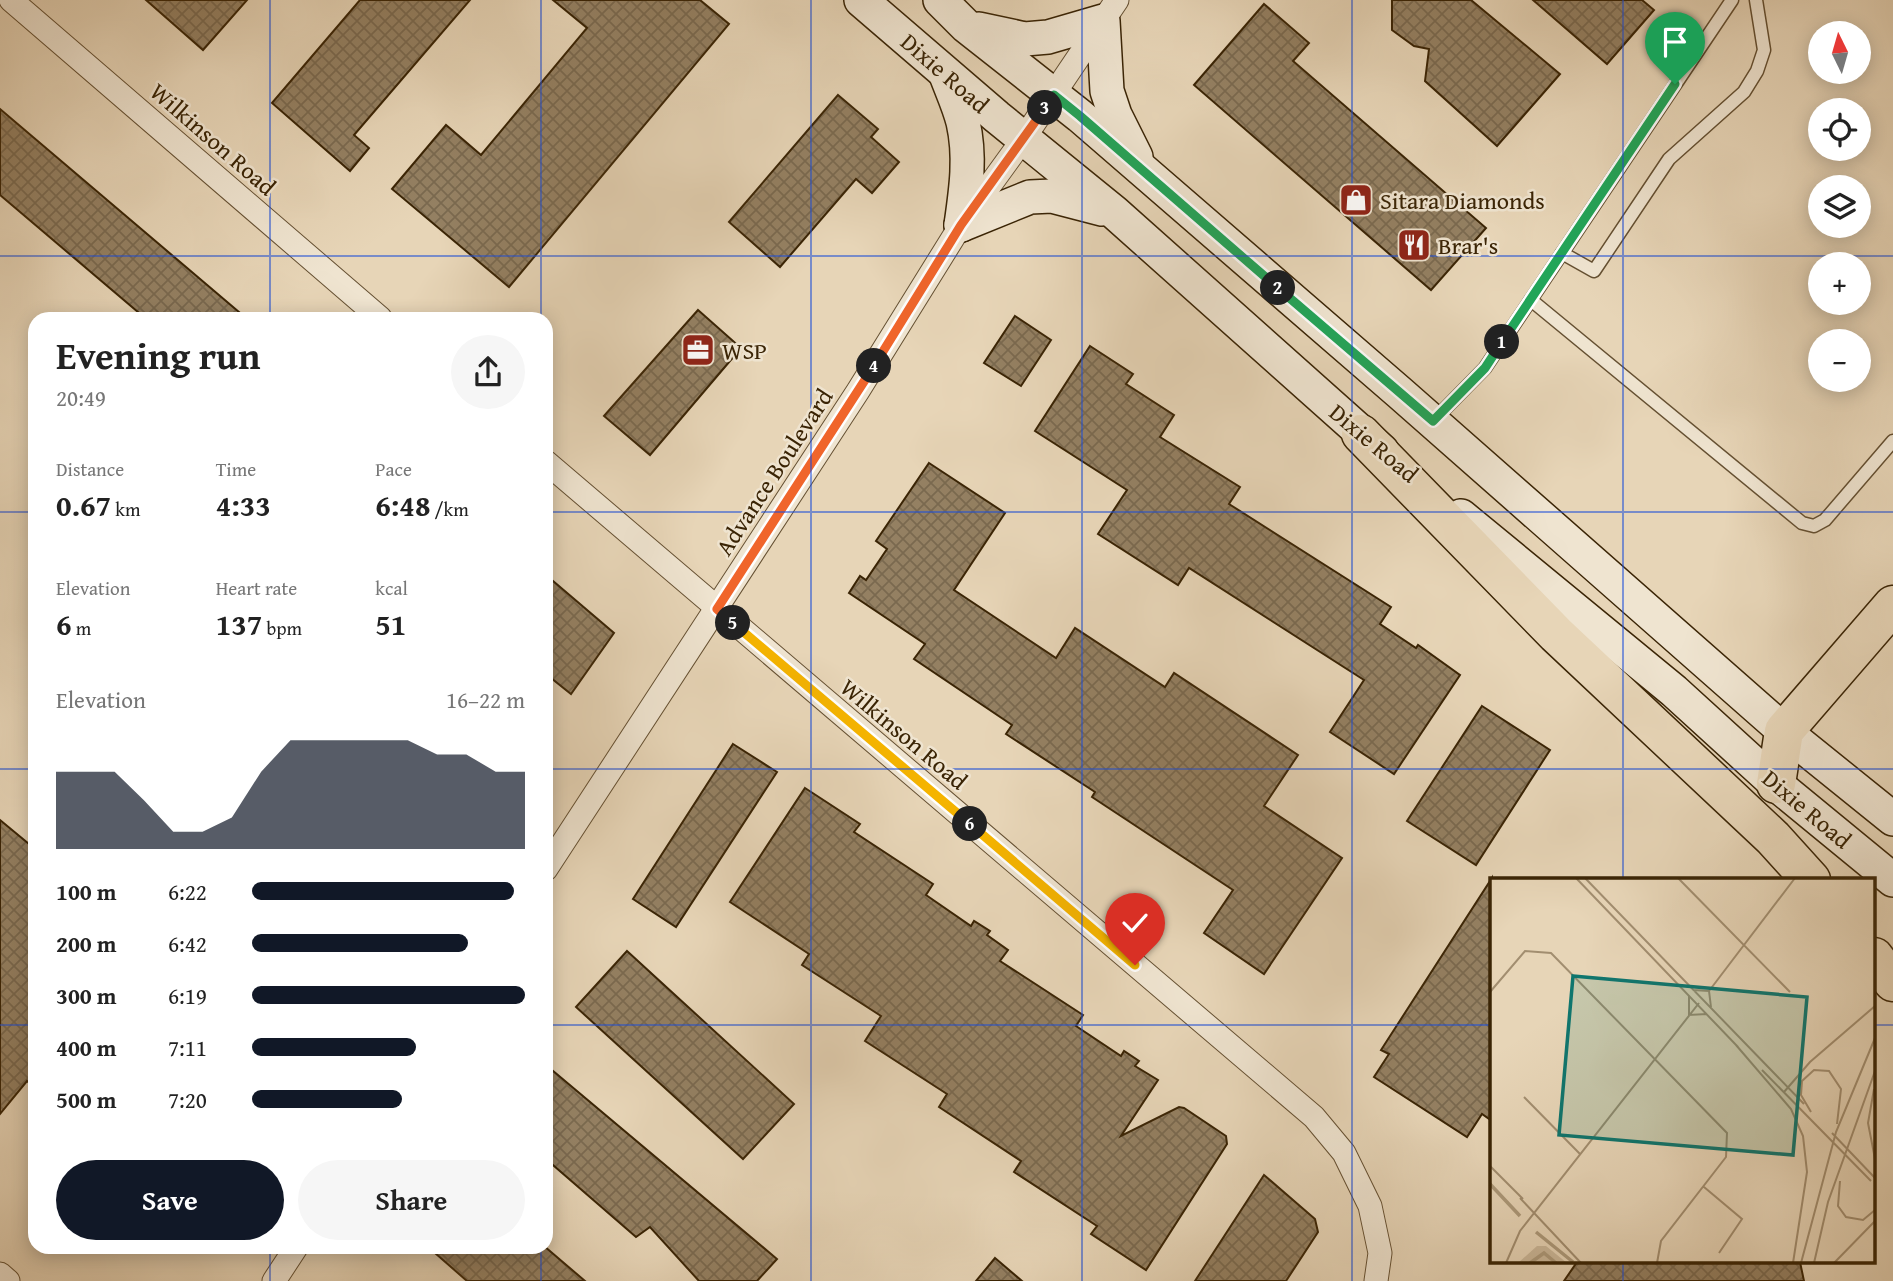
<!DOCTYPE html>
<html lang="en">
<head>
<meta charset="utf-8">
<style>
	body { margin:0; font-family:"Gentium Book Plus",serif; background:#f6f6f6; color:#222; height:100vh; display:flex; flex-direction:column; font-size:26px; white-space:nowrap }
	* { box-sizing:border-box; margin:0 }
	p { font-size:23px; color:#767676 }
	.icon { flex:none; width:38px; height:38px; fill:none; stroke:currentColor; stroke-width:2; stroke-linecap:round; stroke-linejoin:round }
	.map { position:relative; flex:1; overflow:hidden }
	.side { position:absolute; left:28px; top:312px; width:525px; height:942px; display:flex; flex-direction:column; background:#fff; border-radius:21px; box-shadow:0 4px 18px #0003 }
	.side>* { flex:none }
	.needle { width:46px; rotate:355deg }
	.controls { position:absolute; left:1808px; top:21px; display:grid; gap:14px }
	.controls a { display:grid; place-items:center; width:63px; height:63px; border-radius:50%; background:#fff; box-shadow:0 4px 18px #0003; font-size:35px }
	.pin { position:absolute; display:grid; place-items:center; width:60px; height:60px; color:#fff; margin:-72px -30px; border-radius:50% 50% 50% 0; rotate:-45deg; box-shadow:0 0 7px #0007 }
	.pin .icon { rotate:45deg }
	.km { position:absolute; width:35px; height:35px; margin:-18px; border-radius:50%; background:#222; color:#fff; font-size:19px; line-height:35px; text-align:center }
	.round { display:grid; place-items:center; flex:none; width:74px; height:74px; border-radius:37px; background:#f6f6f6 }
	.head { display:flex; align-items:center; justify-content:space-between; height:119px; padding:0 28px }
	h1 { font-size:38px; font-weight:800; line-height:52px }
	.stats { display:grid; grid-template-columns:repeat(3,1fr); gap:10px; height:119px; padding:7px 28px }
	.stats div { display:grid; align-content:center }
	.stats b { font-size:30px; font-weight:800 }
	.stats small { font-size:19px; font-weight:400 }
	.stats p { font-size:19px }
	.chart { height:196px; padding:14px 28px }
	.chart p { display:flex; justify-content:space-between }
	.chart svg { width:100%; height:126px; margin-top:7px; fill:#111827; opacity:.7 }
	.button { display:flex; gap:14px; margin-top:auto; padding:14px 28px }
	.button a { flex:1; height:80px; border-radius:42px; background:#111827; color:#fff; font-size:28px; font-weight:800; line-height:80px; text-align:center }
	.button a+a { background:#f6f6f6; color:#222 }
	ul { padding:0 28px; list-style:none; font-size:23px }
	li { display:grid; grid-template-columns:112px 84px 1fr; align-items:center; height:52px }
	li i { height:18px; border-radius:9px; background:#111827 }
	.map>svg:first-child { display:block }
</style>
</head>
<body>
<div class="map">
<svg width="1893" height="1281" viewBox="0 0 1893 1281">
	<defs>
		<pattern id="building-cross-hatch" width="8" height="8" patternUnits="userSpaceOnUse" patternTransform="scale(1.75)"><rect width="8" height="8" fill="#948062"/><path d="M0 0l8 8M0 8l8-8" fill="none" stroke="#7a694f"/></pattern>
	</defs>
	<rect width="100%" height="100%" fill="#e7d5b7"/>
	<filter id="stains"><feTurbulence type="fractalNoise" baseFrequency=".00286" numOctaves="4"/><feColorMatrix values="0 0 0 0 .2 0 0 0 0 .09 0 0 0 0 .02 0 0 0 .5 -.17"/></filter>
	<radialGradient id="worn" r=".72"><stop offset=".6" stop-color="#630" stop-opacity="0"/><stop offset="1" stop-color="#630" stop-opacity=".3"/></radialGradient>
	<g fill="url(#building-cross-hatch)" stroke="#3a2405" stroke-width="2">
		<polygon points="146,0 247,0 203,50"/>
		<polygon points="360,0 470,0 354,135 369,148 350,171 272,103"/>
		<polygon points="553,0 700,0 729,24 509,287 392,189 446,125 481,155 587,28"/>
		<polygon points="1392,0 1471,0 1560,74 1497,146 1425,81 1429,49 1414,46 1392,30"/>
		<polygon points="1533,0 1642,0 1654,10 1607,64"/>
		<polygon points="1264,4 1309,43 1293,61 1486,228 1431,290 1194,85"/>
		<polygon points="838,95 878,129 871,137 899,162 872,193 856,179 780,267 729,222"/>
		<polygon points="0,109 246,318 145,318 0,195"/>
		<polygon points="698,310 741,348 650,455 604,416"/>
		<polygon points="1015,316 1051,340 1021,386 984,363"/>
		<polygon points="1090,346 1133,374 1126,384 1174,415 1160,437 1240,487 1229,504 1391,607 1380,624 1416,648 1418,645 1460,675 1394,774 1330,732 1364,680 1189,568 1178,585 1098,534 1127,490 1035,431"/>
		<polygon points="929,463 1005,513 954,590 1056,658 1075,628 1165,687 1174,673 1298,755 1264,806 1342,858 1264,974 1204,933 1233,890 1092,797 1095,792 1006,734 1012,725 914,659 925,644 849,593 860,576 866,580 887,549 876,541"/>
		<polygon points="546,575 614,633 571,694 546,674"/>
		<polygon points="1482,706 1550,750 1476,865 1407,821"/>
		<polygon points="733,744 777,772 676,927 633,899"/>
		<polygon points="805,788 860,824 854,832 933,884 926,895 971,926 974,921 990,931 987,935 1008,950 1000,961 1083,1015 1076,1026 1121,1056 1124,1051 1139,1061 1135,1066 1158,1080 1121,1136 1179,1107 1184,1108 1226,1136 1227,1144 1146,1270 1091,1234 1097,1226 1014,1172 1021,1161 939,1107 947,1094 865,1041 881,1016 802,965 809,954 730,902"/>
		<polygon points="0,820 35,849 35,1088 27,1081 0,1114"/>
		<polygon points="1492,878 1492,1121 1482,1114 1467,1137 1374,1077 1389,1054 1381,1050"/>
		<polygon points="627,951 794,1104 743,1159 576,1007"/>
		<polygon points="546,1065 777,1259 757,1281 699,1281 650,1227 636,1237 546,1159"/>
		<polygon points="1264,1175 1315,1219 1318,1232 1286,1281 1195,1281"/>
		<polygon points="427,1246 544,1246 585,1281 467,1281"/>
		<polygon points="995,1258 1022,1281 976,1281"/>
		<polygon points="1577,1262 1800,1262 1804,1281 1564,1281"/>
	</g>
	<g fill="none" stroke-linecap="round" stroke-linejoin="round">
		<defs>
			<g id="service">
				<polyline points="1562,253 1594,271 1669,159 1744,92 1757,71 1764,50 1756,0"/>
				<polyline points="1531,300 1802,523 1814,526 1825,520 1893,441"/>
				<polyline points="1433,421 1485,368 1732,0"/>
			</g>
			<g id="minor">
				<polyline points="11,0 380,318"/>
				<polyline points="546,462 1314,1117 1344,1153 1370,1206 1380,1253 1376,1281"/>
				<polyline points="546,869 858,391 961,225 1024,138 1117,0"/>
				<polyline points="0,1274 8,1281"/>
				<polyline points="274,1281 297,1246"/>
			</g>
			<g id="secondary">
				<polyline points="861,0 997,117 1114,212 1382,451"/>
				<polyline points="940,0 966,26 1080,116 1400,393 1784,731 1893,819"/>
				<polyline points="979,29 1025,39 1048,37 1103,21 1107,91 1115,115 1136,157"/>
				<path d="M946,75C952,91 959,106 963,122C971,157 966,190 961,225"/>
				<polyline points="961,225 1030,197 1052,196 1102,209"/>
				<polyline points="1461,516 1674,691 1776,784 1893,880"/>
			</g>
			<g id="motorway">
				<polyline points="1361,434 1556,634 1773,838 1811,880"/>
				<polyline points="1776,784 1784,731 1893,605"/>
				<polyline points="1874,957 1893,982"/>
			</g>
		</defs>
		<use href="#service" stroke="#655032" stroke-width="15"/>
		<use href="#minor" stroke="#655032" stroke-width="25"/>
		<use href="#secondary" stroke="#3a2405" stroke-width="36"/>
		<use href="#motorway" stroke="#3a2405" stroke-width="41"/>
		<use href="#service" stroke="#efe4d0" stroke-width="12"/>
		<use href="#minor" stroke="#efe4d0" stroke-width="23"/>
		<use href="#secondary" stroke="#efe4d0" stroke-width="33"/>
		<use href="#motorway" stroke="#e7d5b7" stroke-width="38"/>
	</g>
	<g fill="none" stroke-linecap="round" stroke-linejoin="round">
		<defs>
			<polyline id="split-1" points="1502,342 1675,84"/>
			<polyline id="split-2" points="1278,288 1433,421 1485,368 1502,342"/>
			<polyline id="split-3" points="1045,108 1054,95 1080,116 1278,288"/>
			<polyline id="split-4" points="874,366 961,225 1045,108"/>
			<polyline id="split-5" points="733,623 717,609 874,366"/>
			<polyline id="split-6" points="733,623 970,824"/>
			<polyline id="split-7" points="970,824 1135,965"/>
		</defs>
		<use href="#split-1" stroke="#fff" stroke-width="14"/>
		<use href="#split-2" stroke="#fff" stroke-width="14"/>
		<use href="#split-3" stroke="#fff" stroke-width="14"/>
		<use href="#split-4" stroke="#fff" stroke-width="14"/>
		<use href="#split-5" stroke="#fff" stroke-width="14"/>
		<use href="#split-6" stroke="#fff" stroke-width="14"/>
		<use href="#split-7" stroke="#fff" stroke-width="14"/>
		<use href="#split-1" stroke="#22a559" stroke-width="9"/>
		<use href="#split-2" stroke="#22a559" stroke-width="9"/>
		<use href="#split-3" stroke="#22a559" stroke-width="9"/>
		<use href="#split-4" stroke="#f0652b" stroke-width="9"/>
		<use href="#split-5" stroke="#f0652b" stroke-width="9"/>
		<use href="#split-6" stroke="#f5b400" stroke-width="9"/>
		<use href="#split-7" stroke="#f5b400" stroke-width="9"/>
	</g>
	<path fill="none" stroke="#1d4ed8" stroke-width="2" stroke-opacity="0.55" d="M270,0V318M541,0V318M811,0V1281M1082,0V1281M1352,0V1281M1623,0V880M0,256H1893M0,512H35M546,512H1893M0,769H35M546,769H1893M0,1025H35M546,1025H1492M1874,1025H1893M270,1246V1281M541,1246V1281M1623,1262V1281"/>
	<defs>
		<symbol id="shop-square" viewBox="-11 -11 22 22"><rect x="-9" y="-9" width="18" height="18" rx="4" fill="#8f2418" stroke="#efe4d0"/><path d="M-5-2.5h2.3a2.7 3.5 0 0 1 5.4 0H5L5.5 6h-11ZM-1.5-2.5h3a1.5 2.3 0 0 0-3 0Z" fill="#fff"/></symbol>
		<symbol id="restaurant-square" viewBox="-11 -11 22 22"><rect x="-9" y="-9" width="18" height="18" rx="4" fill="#8f2418" stroke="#efe4d0"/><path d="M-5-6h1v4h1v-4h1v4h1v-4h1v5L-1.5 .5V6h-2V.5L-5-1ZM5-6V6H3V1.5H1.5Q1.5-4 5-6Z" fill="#fff"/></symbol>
		<symbol id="office-square" viewBox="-11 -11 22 22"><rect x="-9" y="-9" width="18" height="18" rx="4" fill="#8f2418" stroke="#efe4d0"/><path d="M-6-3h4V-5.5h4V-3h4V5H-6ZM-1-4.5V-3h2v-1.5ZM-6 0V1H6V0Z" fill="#fff"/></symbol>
	</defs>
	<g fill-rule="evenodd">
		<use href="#shop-square" x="1337" y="181" width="38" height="38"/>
		<use href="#restaurant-square" x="1395" y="226" width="38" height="38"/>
		<use href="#office-square" x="679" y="331" width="38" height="38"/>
	</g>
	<g text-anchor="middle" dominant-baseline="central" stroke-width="5" stroke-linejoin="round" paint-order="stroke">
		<g font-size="24" fill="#3a2405" stroke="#efe4d0">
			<text transform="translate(945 73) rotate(41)">Dixie Road</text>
			<text transform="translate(213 139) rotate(41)">Wilkinson Road</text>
			<text transform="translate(1374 443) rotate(40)">Dixie Road</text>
			<text transform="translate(774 472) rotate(-57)">Advance Boulevard</text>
			<text transform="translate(904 734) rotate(40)">Wilkinson Road</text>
			<text transform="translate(1807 809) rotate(40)">Dixie Road</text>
		</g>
		<g font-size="24" fill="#3a2405" stroke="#efe4d0" text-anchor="start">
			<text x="1380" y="200">Sitara Diamonds</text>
			<text x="1438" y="245">Brar's</text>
			<text x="722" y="350">WSP</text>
		</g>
	</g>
	<g transform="translate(1490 878)">
		<rect width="385" height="385" fill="#e7d5b7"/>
		<path d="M47,368H56L77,385H28Z" fill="#cab799"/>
		<path fill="none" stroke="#ac997a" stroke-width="3.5" d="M0,306L30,338M46,354L83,384M40,385L54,375L66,385"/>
		<path fill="none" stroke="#a28e70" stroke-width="2" d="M86,0L248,169M95,0L314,226M188,0L300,114M203,112L219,113L221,129M219,113L305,0M0,114L35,73L61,75L237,255L236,279L171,363L167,385M199,118V137L217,136M246,167L301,231L313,258L317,294L303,385M272,192L381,303M384,211L378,245L385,281M294,214L320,184L385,128M34,219L90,276M321,234L311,217L312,203L324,192L339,193L351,211L347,246M342,255L385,300M0,288L33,321M350,303L348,328L356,339L373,342L385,332M214,309L252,341L229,375M30,320L91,385M16,385L30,353L209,125M311,385L346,254L385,160M324,385L338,324L385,193M344,385L385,343"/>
		<path fill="#0f766e" fill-opacity="0.15" stroke="#0f766e" stroke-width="3.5" d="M83,98L317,119L303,277L69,257Z"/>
		<rect width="385" height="385" fill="none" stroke="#3a2405" stroke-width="3.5"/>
	</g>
	<rect width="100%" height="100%" filter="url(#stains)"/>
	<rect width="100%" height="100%" fill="url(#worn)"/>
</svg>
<div class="controls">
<a><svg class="needle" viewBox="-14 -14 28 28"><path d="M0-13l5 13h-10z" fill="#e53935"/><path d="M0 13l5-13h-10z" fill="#767676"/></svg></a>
<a><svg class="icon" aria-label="locate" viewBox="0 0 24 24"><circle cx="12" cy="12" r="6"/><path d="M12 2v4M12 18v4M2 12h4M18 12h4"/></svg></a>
<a><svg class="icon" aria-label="layers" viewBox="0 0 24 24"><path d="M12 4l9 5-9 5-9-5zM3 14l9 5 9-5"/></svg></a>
<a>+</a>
<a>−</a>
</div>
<div class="pin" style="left:1675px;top:84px;background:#1e9e55"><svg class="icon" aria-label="arrive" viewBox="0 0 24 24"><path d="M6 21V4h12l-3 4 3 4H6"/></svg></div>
<div class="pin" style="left:1135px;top:965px;background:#d93025"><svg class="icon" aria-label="check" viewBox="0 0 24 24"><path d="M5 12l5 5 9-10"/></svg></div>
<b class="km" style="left:1502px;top:342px">1</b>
<b class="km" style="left:1278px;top:288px">2</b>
<b class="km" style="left:1045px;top:108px">3</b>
<b class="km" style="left:874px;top:366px">4</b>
<b class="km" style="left:733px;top:623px">5</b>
<b class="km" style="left:970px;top:824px">6</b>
<section class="side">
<div class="head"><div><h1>Evening run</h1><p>20:49</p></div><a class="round"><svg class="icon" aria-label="share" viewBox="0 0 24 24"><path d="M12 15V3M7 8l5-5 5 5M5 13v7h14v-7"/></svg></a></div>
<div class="stats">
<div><p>Distance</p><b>0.67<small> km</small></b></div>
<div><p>Time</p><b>4:33</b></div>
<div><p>Pace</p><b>6:48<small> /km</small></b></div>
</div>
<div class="stats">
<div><p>Elevation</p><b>6<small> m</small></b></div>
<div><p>Heart rate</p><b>137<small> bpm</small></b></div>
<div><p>kcal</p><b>51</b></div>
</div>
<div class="chart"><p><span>Elevation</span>16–22 m</p>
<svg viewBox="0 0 160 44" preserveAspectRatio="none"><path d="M0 44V17L10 17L20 17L30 27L40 38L50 38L60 33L70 17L80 6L90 6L100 6L110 6L120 6L130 11L140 11L150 17L160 17V44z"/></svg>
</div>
<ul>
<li><b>100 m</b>6:22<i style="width:96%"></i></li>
<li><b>200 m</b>6:42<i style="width:79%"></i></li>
<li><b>300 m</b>6:19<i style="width:100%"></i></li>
<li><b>400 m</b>7:11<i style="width:60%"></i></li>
<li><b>500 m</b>7:20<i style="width:55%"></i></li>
</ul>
<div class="button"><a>Save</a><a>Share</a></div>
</section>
</div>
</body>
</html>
